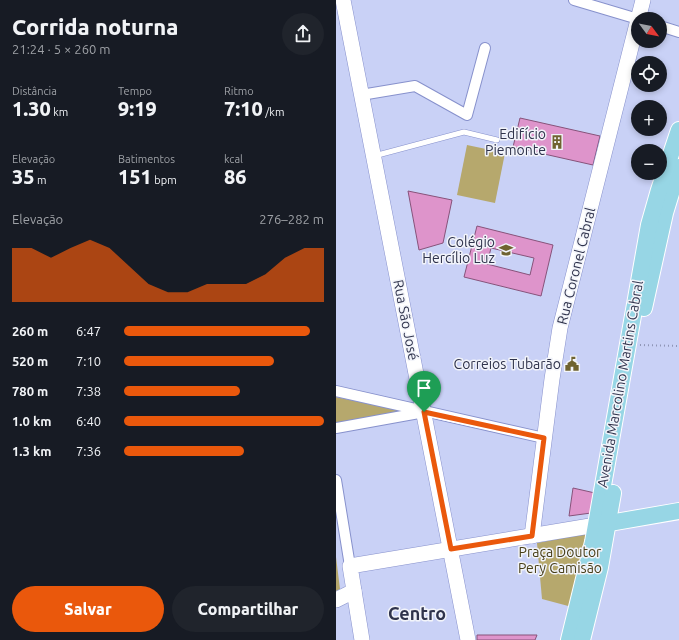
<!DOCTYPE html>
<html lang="pt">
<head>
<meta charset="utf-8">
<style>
	body { margin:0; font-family:Ubuntu,sans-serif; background:#20242c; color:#f1f3f6; height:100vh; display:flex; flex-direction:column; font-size:15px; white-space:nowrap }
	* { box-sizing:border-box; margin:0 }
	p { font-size:13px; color:#9ea1a6 }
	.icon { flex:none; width:22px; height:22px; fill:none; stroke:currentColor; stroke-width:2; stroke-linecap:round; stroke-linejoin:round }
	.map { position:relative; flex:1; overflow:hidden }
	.panel { display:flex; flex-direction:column; background:#171b24; width:336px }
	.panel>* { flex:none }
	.needle { width:26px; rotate:122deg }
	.fabs { position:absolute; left:295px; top:12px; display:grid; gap:8px }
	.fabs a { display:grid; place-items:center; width:36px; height:36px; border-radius:50%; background:#171b24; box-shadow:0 2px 6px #0003; font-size:20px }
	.pin { position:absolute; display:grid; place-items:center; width:34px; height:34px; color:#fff; margin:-41px -17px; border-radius:50% 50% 50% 0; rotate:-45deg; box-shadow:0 0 4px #0007 }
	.pin .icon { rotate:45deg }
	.round { display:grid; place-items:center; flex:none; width:42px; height:42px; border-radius:21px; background:#20242c }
	.head { display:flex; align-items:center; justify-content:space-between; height:68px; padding:0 12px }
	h1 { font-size:22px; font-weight:800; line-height:30px }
	.figures { display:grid; grid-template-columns:repeat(3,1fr); gap:6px; height:68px; padding:4px 12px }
	.figures div { display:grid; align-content:center }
	.figures b { font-size:20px; font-weight:800 }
	.figures small { font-size:11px; font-weight:400 }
	.figures p { font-size:11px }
	.chart { height:112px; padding:8px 12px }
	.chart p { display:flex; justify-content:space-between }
	.chart svg { width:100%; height:72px; margin-top:4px; fill:#ea580c; opacity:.7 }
	.action { display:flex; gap:8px; margin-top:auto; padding:8px 12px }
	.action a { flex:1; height:46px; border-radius:24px; background:#ea580c; color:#fff; font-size:16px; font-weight:800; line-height:46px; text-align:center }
	.action a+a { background:#20242c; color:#f1f3f6 }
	ul { padding:0 12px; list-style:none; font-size:13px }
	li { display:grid; grid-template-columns:64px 48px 1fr; align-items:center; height:30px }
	li i { height:10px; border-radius:5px; background:#ea580c }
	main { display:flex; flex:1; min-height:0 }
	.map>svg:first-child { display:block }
</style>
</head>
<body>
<main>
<section class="panel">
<div class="head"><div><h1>Corrida noturna</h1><p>21:24 · 5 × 260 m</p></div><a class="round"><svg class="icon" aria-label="share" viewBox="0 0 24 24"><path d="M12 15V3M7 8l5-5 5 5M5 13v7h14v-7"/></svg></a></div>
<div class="figures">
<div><p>Distância</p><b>1.30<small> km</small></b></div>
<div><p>Tempo</p><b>9:19</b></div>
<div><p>Ritmo</p><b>7:10<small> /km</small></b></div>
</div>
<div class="figures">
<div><p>Elevação</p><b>35<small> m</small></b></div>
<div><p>Batimentos</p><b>151<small> bpm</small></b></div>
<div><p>kcal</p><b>86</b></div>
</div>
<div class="chart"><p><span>Elevação</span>276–282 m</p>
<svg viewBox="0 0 160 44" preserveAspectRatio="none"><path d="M0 44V11L10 11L20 17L30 11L40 6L50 11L60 22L70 33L80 38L90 38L100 33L110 33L120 33L130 27L140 17L150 11L160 11V44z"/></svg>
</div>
<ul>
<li><b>260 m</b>6:47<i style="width:93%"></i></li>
<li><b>520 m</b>7:10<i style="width:75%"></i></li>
<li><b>780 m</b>7:38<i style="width:58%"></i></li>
<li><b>1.0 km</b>6:40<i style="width:100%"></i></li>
<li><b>1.3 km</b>7:36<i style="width:60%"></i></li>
</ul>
<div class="action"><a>Salvar</a><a>Compartilhar</a></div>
</section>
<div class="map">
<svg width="343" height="640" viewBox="0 0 343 640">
	<rect width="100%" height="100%" fill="#c9d1f6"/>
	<g fill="#b6a86d">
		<polygon points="131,145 169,153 159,203 121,195"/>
		<polygon points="0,397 67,411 0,424"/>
		<polygon points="251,533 236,607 206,599 201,543"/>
		<polygon points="0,557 4,589 0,591"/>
	</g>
	<g fill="#de94cb" stroke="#87537a" fill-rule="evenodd">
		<polygon points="184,118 264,136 257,165 177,147"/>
		<polygon points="72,191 116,200 107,243 83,250"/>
		<path d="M141,226L217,245L205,296L128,277ZM155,248L198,258L194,275L151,264Z"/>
		<polygon points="237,488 259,493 255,513 233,516"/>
		<polygon points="141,635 201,635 199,640 141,640"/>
	</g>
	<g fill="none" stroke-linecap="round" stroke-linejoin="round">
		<defs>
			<polyline id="lane" points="38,156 128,132 161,140"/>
			<g id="street">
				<polyline points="238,0 302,19"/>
				<polyline points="324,26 343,32"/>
				<polyline points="25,95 79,86 131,115 149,48"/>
				<polyline points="0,391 208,438"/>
				<polyline points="0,428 83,413"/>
				<polyline points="0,480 14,566"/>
			</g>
			<g id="secondary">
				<polyline points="7,0 132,640"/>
				<polyline points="196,536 216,379 224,328 307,0"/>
				<polyline points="0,600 18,591"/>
				<polyline points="26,640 14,566 260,525"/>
			</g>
			<g id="primary">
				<polyline points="308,308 329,213 343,167"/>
				<polyline points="262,525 343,511"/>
				<polyline points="233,640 257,542 313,225 323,190 343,130"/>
				<polyline points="246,640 264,567 277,493"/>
			</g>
		</defs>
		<use href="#lane" stroke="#8791cc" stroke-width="6"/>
		<use href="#street" stroke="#8791cc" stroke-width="12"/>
		<use href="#secondary" stroke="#8791cc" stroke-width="16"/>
		<use href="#primary" stroke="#fff" stroke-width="18"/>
		<polyline stroke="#8f95b6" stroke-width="2" stroke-dasharray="1 3" stroke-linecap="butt" points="304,345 343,346"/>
		<use href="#lane" stroke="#fff" stroke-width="5"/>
		<use href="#street" stroke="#fff" stroke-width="10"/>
		<use href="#secondary" stroke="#fff" stroke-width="15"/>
		<use href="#primary" stroke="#97d6e5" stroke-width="16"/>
	</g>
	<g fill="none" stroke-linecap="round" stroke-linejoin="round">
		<defs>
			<polygon id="route" points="88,412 208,438 196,536 115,549"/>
		</defs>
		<use href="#route" stroke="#fff" stroke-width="8"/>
		<use href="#route" stroke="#ea580c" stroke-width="5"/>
	</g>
	<defs>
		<symbol id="building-bare" viewBox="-9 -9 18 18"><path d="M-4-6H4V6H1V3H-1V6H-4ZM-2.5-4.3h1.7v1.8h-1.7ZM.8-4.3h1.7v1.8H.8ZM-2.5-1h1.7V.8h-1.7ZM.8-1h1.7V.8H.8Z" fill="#6f6330" stroke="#f2f4fa" stroke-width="2.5" paint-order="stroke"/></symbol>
		<symbol id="school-bare" viewBox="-9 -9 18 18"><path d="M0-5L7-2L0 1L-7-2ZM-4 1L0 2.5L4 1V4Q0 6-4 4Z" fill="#6f6330" stroke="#f2f4fa" stroke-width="2.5" paint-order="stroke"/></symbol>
		<symbol id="civic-bare" viewBox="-9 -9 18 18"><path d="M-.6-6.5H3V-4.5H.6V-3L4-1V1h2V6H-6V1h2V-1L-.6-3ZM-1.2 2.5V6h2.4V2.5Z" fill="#6f6330" stroke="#f2f4fa" stroke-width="2.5" paint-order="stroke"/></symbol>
	</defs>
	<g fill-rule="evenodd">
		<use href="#building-bare" x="211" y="132" width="20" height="20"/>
		<use href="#school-bare" x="160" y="240" width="20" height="20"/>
		<use href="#civic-bare" x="226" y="354" width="20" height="20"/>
	</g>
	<g text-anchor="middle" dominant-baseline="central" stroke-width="3" stroke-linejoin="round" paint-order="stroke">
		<g font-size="14" fill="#2f334c" stroke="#f2f4fa" text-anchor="end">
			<text x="210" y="134">Edifício<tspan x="210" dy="16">Piemonte</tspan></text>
			<text x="159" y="242">Colégio<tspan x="159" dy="16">Hercílio Luz</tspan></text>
			<text x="225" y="364">Correios Tubarão</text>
		</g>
		<g font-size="14" fill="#2f334c" stroke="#f2f4fa">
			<text transform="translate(240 266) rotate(-76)">Rua Coronel Cabral</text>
			<text transform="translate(70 320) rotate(79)">Rua São José</text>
			<text transform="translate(284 384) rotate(-80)">Avenida Marcolino Martins Cabral</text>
		</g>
		<g font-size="14" fill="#483f19" stroke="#f2f4fa">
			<text x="224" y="552">Praça Doutor<tspan x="224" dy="16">Pery Camisão</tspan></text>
		</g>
		<g font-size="18" font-weight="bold" fill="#2f334c" stroke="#f2f4fa">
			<text x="81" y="613">Centro</text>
		</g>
	</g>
</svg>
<div class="fabs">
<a><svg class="needle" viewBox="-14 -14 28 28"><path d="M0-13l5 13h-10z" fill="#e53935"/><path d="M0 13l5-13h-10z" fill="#9ea1a6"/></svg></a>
<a><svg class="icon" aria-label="locate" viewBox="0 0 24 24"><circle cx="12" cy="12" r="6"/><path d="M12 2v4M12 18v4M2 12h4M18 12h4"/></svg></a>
<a>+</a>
<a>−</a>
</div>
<div class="pin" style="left:88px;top:412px;background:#1e9e55"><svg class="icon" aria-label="arrive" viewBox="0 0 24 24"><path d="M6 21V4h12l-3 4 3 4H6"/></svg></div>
</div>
</main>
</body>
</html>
